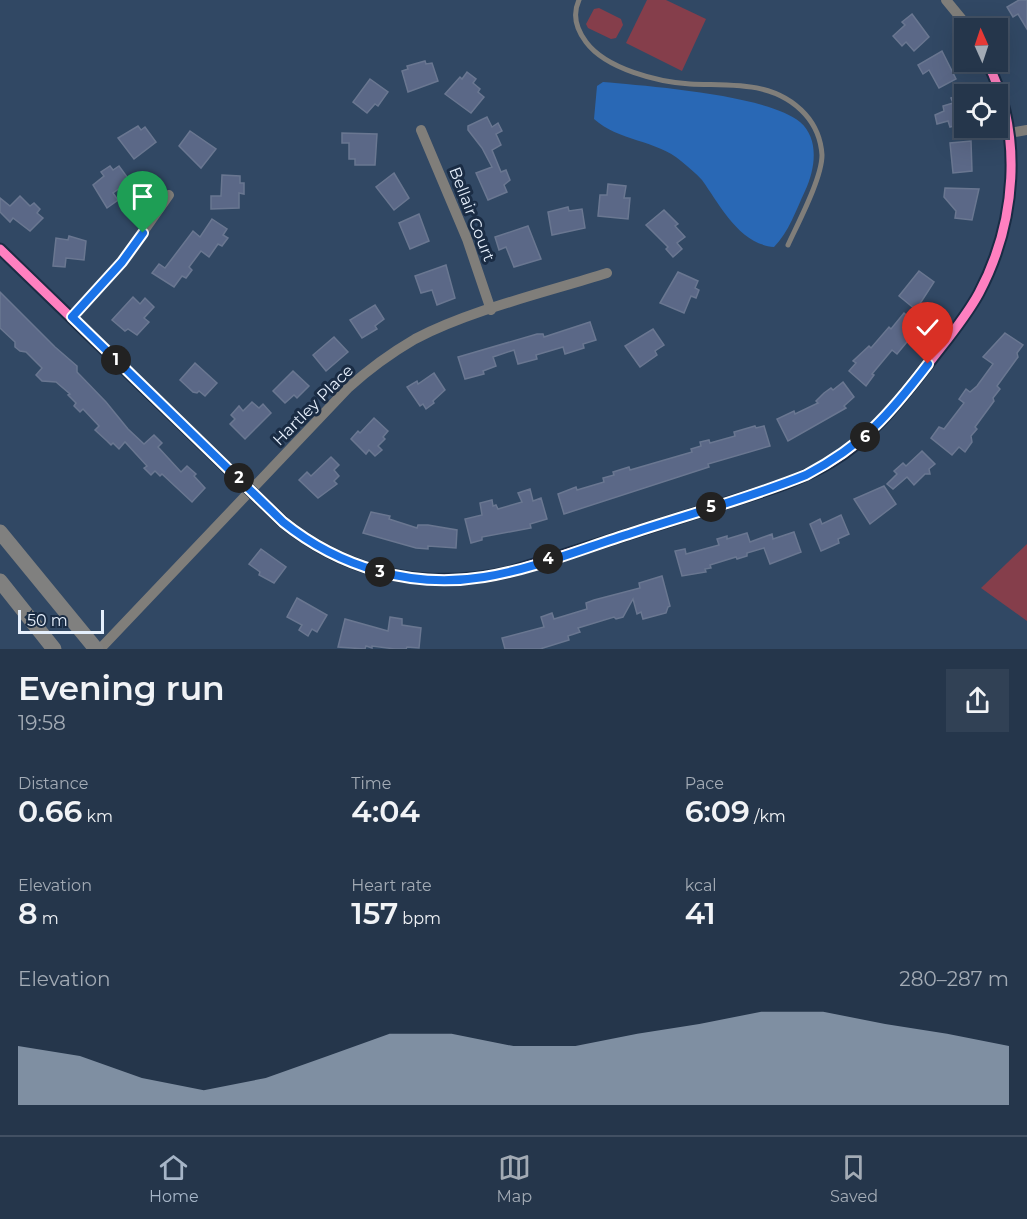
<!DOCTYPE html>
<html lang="en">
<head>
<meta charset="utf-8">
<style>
	body { margin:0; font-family:Montserrat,sans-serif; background:#314155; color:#f1f3f6; height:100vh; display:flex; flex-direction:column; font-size:22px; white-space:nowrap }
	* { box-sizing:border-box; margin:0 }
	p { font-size:20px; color:#a3abb5 }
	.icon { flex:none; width:33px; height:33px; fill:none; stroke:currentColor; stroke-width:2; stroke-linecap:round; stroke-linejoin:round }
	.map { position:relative; height:649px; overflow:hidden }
	.side { display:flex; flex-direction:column; background:#25364b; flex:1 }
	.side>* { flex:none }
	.needle { width:39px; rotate:357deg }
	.tools { position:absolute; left:954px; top:18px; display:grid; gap:12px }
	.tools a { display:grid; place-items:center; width:54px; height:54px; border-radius:0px; background:#25364b; box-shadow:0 6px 24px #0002,0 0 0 2px #425063; font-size:30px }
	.scale { position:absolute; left:18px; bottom:15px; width:86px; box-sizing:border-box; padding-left:6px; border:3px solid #e5effc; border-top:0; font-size:16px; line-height:21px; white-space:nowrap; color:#e5effc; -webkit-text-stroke:4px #1a2c44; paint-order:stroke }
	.pin { position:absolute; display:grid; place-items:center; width:51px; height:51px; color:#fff; margin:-62px -26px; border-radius:50% 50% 50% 0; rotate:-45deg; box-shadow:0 0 6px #0007 }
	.pin .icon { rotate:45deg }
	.km { position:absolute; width:30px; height:30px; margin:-15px; border-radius:50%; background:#222; color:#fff; font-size:16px; line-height:30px; text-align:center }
	.round { display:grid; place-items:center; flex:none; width:63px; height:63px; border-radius:0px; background:#314155 }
	.head { display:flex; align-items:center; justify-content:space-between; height:102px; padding:0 18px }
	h1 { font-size:33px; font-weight:600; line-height:45px }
	.metrics { display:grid; grid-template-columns:repeat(3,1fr); gap:9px; height:102px; padding:6px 18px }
	.metrics div { display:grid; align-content:center }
	.metrics b { font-size:30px; font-weight:600 }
	.metrics small { font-size:16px; font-weight:400 }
	.metrics p { font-size:16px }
	.chart { height:168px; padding:12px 18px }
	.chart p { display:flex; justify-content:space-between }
	.chart svg { width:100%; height:108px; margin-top:6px; fill:#a6b5c7; opacity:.7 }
	.tab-bar { display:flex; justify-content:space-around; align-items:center; height:84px; border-top:2px solid #425063; background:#25364b; font-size:16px; color:#a3abb5 }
	.tab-bar a { display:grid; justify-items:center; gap:3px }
	.tab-bar .current { color:#a6b5c7 }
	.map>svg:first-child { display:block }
</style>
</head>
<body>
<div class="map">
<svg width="1027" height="649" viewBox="0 0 1027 649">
	<rect width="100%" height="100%" fill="#314864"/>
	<g fill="#853e4b">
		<polygon points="647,0 666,0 706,19 682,71 626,43"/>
		<polygon points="599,8 621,19 623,25 616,38 611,39 588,28 586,24 594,9"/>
		<polygon points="1027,544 1027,621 981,588"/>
	</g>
	<path fill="#2968b5" d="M603,82C648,86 768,95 800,122C820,139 815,170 805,191C796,210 789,232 774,247C739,244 720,205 702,180C696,173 688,167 681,161C657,140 618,141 594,119L597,86Z"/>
	<g fill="#5b6887" stroke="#6a7791" stroke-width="1.5">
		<polygon points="1019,0 1027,0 1027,29 1018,14 1013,17 1007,7"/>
		<polygon points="912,14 929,37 914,51 906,42 902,46 893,36 905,25 902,22"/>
		<polygon points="942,51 956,79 939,88 929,70 923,74 918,65"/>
		<polygon points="425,61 426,64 432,63 438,81 408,92 402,71 408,69 407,66"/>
		<polygon points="467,72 476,79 473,83 480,89 478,92 484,97 471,113 445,94 460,77 462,79"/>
		<polygon points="370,79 388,92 378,106 375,104 367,113 353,102"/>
		<polygon points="964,94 964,123 950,127 948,121 937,124 935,115 944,111 943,106 953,103 951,98"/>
		<polygon points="487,117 492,127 498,123 502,131 496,134 501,145 492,150 501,172 506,170 510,180 504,185 507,192 488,200 476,173 492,167 482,148 468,130 468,126"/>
		<polygon points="138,126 141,130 145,127 156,142 134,159 118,138"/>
		<polygon points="190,131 216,149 201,168 179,146"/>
		<polygon points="342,133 377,134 375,165 355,165 355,159 349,159 349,143 342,143"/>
		<polygon points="971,141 972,171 953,173 950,143"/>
		<polygon points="110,166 113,170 119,166 130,181 113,193 118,200 107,208 93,185 104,176 101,172"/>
		<polygon points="394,173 409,198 394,210 376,187"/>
		<polygon points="222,175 240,176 240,183 244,183 244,194 239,193 239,208 211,209 211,196 221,196"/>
		<polygon points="608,184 626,186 624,198 630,198 628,219 598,216 600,195 607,195"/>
		<polygon points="945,188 979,189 972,220 955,218 956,211 944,197"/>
		<polygon points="20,196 30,206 34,203 40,209 37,213 43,218 30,231 13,218 10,222 0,212 0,198 10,206"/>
		<polygon points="568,207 569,211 582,209 585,228 552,235 548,212"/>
		<polygon points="664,210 678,224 675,226 685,237 677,243 682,249 673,257 666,249 668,247 646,225"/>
		<polygon points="419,214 429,241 410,249 399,223"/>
		<polygon points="212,219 227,229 223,235 228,238 222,246 218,244 209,257 201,251 189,267 192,270 186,278 182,276 174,287 152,273 159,264 165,268 193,231 200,237"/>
		<polygon points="528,226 541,259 514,267 506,247 499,250 495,237"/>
		<polygon points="69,236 86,241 84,260 66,258 65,267 53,266 56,238 68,240"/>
		<polygon points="446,265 455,298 437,305 432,290 421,293 415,276"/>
		<polygon points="919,271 934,282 916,310 899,296"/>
		<polygon points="678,272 698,281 695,288 699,290 696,298 691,296 684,313 660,303"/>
		<polygon points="0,292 55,347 77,366 77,372 106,402 128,429 144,444 154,435 162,443 158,447 181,472 187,466 196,474 194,476 205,488 192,502 162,474 160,476 155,471 151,475 144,468 147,466 125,442 119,449 113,443 111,445 107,441 95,430 99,426 83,409 80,412 74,406 76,403 68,395 70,394 56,382 42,381 36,375 42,368 26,352 20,351 15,347 15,342 0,328"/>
		<polygon points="133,297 140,304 145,298 154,307 144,318 149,322 137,335 128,329 125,331 112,320"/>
		<polygon points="375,305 384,319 375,326 377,329 362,338 350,320"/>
		<polygon points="904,313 918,325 914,330 916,331 897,354 892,350 872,374 874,375 866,386 849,371 856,363 853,361 869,346 871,348 889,327 891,329"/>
		<polygon points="590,322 596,340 583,344 584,348 565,354 563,347 536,355 537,359 518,364 514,350 493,357 496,366 483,371 484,374 465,379 458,357 537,334 543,334 544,337"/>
		<polygon points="653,329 664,345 655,351 657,355 640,367 625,346"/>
		<polygon points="1005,333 1023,345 1017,353 1018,357 997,386 1000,389 993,398 994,401 975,427 977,429 971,436 972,442 965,452 959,447 952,455 931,438 939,427 944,429 964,403 959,399 966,389 970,392 977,386 993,364 983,357"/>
		<polygon points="334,337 348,352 326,371 313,355"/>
		<polygon points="195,363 217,383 205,396 199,391 197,393 193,392 180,380"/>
		<polygon points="293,371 309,386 297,398 294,395 285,403 273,391"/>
		<polygon points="434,373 445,390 433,401 434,403 426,409 423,404 420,406 407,387 417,381 418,384"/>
		<polygon points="843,382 854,397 844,406 846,408 788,441 777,419 794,411 795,414 818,403 816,401 824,393 831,388 833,390"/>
		<polygon points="252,402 259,408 263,404 271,413 245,439 230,424 235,419 231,415 239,406 243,411"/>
		<polygon points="374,418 388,431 383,437 385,439 378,446 382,450 375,456 369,450 366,454 351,439 358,431 360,433"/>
		<polygon points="755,426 756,428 764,426 770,446 708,464 709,467 564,514 558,494 576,487 577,490 604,482 603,478 614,475 613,472 629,467 630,470 692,452 691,449 701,446 700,442 709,440 710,443 735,436 734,432"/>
		<polygon points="922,451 935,464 929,469 930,474 925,474 914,485 907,477 893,489 887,484 897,474 894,471 903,463 906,466"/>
		<polygon points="331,457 339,465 334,470 339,476 334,481 337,484 318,498 299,480 307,472 311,476"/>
		<polygon points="884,486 896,504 870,524 854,499"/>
		<polygon points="530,489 533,501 541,498 547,519 530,524 531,528 482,537 482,540 471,543 465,519 482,515 480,503 492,500 493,506 496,505 498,509 522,502 518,493"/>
		<polygon points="371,512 390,516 389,519 417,528 418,525 428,525 457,530 456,548 428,546 428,549 416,548 363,533"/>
		<polygon points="841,515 849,534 838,539 839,543 821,551 810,524 820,519 822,524"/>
		<polygon points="794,532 801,552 770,564 764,548 747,553 747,556 737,559 736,557 710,565 711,568 705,569 706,572 682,576 675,551 685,549 686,554 719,545 717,539 727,536 727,539 747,533 750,542 772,534 773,539"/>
		<polygon points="261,549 286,567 274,583 259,575 260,572 249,564"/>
		<polygon points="662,576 670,606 668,607 666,613 643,619 641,612 637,614 633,599 623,617 616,619 614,617 578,628 580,632 568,636 569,640 540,649 505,649 502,638 544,627 541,617 552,613 554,619 587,609 586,603 594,600 640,588 639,583"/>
		<polygon points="297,598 327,615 317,632 312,629 308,636 299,630 302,625 287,617"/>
		<polygon points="390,617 402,619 402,625 421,628 419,648 407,647 406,649 395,649 372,646 372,648 366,646 365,649 338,647 345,619 388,631"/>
	</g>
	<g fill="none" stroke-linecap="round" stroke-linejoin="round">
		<path stroke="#807e7a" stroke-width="5" d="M579,0C572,15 577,30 586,42C606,69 658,82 690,84C731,86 774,80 805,114C815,125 821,140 822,155C822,178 798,223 788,245"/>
		<g stroke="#807e7a" stroke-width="10">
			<polyline points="946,0 969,28"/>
			<polyline points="421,130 467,239 491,310"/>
			<polyline points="1009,133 1027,130"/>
			<path d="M0,249L283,522C350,576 425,590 509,572C575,551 641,530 708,509C749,495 793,485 831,462C871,438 898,403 926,367C944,343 965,319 979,293C1016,223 1024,134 987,62"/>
			<polyline points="72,317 122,262 169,195"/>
			<path d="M100,649L348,388C369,369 391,353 415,339C470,310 547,292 607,273"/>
		</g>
		<g stroke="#80807f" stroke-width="15">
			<polyline points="0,532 96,649"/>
			<polyline points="0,581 54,649"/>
		</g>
		<defs>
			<path id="cycleway" d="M0,249L283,522C350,576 425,590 509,572C575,551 641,530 708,509C749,495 793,485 831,462C871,438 898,403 926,367C944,343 965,319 979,293C1016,223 1024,134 987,62"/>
		</defs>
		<use href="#cycleway" stroke="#1a2c44" stroke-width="13"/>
		<use href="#cycleway" stroke="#ff80c0" stroke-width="9"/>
	</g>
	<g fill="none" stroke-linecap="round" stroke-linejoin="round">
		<defs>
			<path id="route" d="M143,233L122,262L72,317L283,522C339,567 411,589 484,577C534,569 584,548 632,533C690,514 749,498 806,475C863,445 889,415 928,364"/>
		</defs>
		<use href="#route" stroke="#fff" stroke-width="12"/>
		<use href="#route" stroke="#1a73e8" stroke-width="8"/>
	</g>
	<g text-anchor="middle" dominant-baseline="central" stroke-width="6" stroke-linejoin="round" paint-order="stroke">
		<g font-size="16" fill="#e5effc" stroke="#1a2c44">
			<text transform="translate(472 214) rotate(69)">Bellair Court</text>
			<text transform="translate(313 405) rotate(-45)">Hartley Place</text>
		</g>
	</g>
</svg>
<div class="tools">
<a><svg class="needle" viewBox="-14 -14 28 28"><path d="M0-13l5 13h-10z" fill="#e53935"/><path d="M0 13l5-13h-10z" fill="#a3abb5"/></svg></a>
<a><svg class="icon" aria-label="locate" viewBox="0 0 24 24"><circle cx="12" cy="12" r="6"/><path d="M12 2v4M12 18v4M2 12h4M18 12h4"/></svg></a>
</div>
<div class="scale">50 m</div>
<div class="pin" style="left:143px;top:233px;background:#1e9e55"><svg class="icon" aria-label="arrive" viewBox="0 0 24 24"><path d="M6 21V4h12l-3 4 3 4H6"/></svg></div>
<div class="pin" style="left:928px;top:364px;background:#d93025"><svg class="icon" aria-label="check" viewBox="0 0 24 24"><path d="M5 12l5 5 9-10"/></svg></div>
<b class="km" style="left:116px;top:360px">1</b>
<b class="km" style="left:239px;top:478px">2</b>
<b class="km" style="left:380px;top:572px">3</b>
<b class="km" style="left:548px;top:559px">4</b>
<b class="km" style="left:711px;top:507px">5</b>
<b class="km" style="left:865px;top:437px">6</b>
</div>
<section class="side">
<div class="head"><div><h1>Evening run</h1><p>19:58</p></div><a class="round"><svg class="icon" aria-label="share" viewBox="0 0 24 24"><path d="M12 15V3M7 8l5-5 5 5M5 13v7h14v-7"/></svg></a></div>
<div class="metrics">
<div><p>Distance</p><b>0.66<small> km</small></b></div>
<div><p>Time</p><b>4:04</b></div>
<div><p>Pace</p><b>6:09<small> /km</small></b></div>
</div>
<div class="metrics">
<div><p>Elevation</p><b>8<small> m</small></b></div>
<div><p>Heart rate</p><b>157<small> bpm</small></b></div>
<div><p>kcal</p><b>41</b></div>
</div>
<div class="chart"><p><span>Elevation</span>280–287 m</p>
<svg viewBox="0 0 160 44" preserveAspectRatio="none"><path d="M0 44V20L10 24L20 33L30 38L40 33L50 24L60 15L70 15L80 20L90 20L100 15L110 11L120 6L130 6L140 11L150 15L160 20V44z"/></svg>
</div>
</section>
<nav class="tab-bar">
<a class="current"><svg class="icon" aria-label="home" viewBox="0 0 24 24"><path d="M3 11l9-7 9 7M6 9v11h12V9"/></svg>Home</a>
<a><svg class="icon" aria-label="map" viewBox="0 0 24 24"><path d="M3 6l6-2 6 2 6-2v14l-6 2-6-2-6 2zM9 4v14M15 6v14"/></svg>Map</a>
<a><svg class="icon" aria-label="saved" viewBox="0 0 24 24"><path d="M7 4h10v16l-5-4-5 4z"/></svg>Saved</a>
</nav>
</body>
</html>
